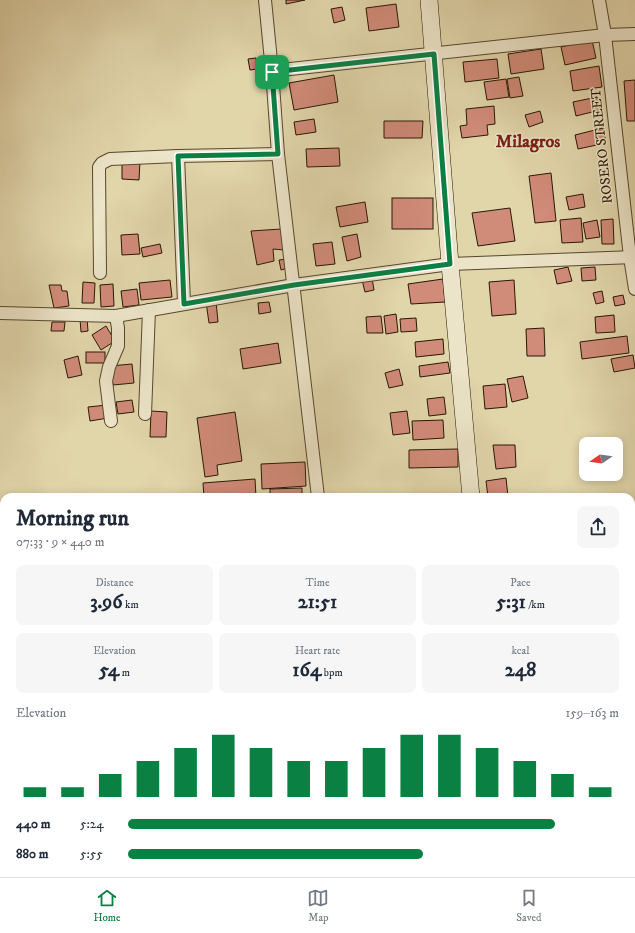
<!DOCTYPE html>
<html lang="en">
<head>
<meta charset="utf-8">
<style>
	body { margin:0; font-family:"IM FELL DW Pica",serif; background:#f6f6f7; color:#1f2937; height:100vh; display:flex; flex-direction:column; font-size:15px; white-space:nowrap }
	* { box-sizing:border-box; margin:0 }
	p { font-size:13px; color:#747a83 }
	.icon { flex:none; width:22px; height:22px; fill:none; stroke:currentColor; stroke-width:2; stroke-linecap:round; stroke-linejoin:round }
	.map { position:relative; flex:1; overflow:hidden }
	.drawer { position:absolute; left:0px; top:493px; width:635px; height:384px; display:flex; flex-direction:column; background:#fff; border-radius:12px 12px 0 0; box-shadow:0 2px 10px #0003 }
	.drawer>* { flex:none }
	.needle { width:26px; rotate:257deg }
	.tools { position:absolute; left:579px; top:437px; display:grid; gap:8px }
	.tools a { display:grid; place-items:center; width:44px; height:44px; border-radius:8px; background:#fff; box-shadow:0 2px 10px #0003; font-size:20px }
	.pin { position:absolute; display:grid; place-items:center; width:34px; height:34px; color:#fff; margin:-17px; border-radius:8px; box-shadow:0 2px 6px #0006 }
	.round { display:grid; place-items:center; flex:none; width:42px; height:42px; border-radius:8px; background:#f6f6f7 }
	.head { display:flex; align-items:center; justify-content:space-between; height:68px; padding:0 16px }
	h1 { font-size:22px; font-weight:800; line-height:30px }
	.figures { display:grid; grid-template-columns:repeat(3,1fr); gap:6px; height:68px; padding:4px 16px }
	.figures div { display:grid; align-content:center; border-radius:8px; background:#f6f6f7; text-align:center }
	.figures b { font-size:20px; font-weight:800 }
	.figures small { font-size:11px; font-weight:400 }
	.figures p { font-size:11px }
	.chart { height:112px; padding:8px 16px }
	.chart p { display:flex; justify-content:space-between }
	.chart svg { width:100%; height:72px; margin-top:4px; stroke:#0b8043; stroke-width:6 }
	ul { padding:0 16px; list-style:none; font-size:13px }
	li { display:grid; grid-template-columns:64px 48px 1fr; align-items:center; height:30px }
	li i { height:10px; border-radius:5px; background:#0b8043 }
	.menu { display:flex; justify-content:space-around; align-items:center; height:56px; border-top:1px solid #e0e1e3; background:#fff; font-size:11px; color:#747a83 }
	.menu a { display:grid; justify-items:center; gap:2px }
	.menu .current { color:#0b8043 }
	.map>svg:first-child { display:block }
</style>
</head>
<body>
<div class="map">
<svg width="635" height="877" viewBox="0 0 635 877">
	<rect width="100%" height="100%" fill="#e1d5aa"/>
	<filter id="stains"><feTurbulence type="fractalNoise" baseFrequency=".005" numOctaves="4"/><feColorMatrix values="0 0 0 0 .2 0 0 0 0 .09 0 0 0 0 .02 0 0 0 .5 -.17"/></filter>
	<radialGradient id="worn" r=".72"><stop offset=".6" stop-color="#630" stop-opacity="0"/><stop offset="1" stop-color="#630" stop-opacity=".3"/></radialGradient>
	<g fill="#d18b79" stroke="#281803">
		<polygon points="286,0 305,0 286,4"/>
		<polygon points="396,4 399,27 369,31 366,8"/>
		<polygon points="342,7 345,20 334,23 331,9"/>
		<polygon points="592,40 596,58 565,65 561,47"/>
		<polygon points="541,49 544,69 511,74 508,54"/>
		<polygon points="256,58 257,69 250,70 248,59"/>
		<polygon points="497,59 499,78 465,82 463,62"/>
		<polygon points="266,66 267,77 260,78 259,67"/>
		<polygon points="599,66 602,87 573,91 570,71"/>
		<polygon points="334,75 338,102 294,110 289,83"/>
		<polygon points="519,77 523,96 510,98 507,79"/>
		<polygon points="506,79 509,97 487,100 484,82"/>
		<polygon points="635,80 635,121 627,121 624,81"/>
		<polygon points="597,97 600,110 576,116 573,102"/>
		<polygon points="494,106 495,124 487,125 488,135 462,138 460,126 467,125 466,109"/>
		<polygon points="540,111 543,122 529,127 525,115"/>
		<polygon points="314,119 316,132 296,135 294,122"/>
		<polygon points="384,121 423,121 422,138 384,138"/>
		<polygon points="603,128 606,143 578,149 575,135"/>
		<polygon points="339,148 340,166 307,167 306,149"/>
		<polygon points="122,161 140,161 139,180 122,179"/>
		<polygon points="551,173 556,221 535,223 529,176"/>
		<polygon points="583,194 585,207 569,210 566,197"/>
		<rect x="392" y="198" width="41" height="31"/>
		<polygon points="365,202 368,222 340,227 336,207"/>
		<polygon points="510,208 515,241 478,246 472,213"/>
		<polygon points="581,218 583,242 562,243 560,220"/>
		<polygon points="613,219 614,244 602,244 601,220"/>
		<polygon points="597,220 600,237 586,239 583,223"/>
		<polygon points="281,229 284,250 273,249 274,261 257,265 251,231"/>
		<polygon points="138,234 140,254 122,255 121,235"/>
		<polygon points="357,234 361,257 347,261 342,237"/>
		<polygon points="332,242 335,264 316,266 313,244"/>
		<polygon points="160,244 162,253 143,257 141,248"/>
		<polygon points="287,259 288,268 281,270 279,260"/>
		<polygon points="568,267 572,281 557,284 554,270"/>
		<polygon points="595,267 596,280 582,281 581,268"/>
		<polygon points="372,278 374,290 365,292 362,280"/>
		<polygon points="443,279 445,302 411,304 408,284"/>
		<polygon points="170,280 172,297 141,300 139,283"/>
		<polygon points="514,280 516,314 492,316 489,282"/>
		<polygon points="83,282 95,283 94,303 82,303"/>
		<polygon points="113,284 114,306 101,307 100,285"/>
		<polygon points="49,285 61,285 62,291 67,291 69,306 54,308"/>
		<polygon points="137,289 139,305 123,307 121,291"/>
		<polygon points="602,291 604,302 596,304 593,293"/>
		<polygon points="623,295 625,304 615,306 613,297"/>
		<polygon points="216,301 218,322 209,323 206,302"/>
		<polygon points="269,302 271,312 259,314 258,303"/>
		<polygon points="396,314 398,332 386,334 384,316"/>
		<polygon points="614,315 615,332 596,333 595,317"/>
		<polygon points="381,316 383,333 367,333 366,317"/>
		<polygon points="87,318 88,331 81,332 80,319"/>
		<polygon points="416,318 417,331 401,332 400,319"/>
		<polygon points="52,322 65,322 64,331 51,331"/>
		<polygon points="106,326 115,341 101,350 92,335"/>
		<polygon points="544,328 545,356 527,356 526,329"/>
		<polygon points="627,336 629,353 582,359 580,342"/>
		<polygon points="443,339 444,354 416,357 415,342"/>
		<polygon points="278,343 281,363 243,369 240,349"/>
		<rect x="86" y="352" width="19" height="11"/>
		<polygon points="633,355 635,368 614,372 611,359"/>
		<polygon points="78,356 82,375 68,378 64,360"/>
		<polygon points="448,362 450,373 420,377 419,366"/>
		<polygon points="132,364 134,383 113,385 110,366"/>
		<polygon points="399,369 403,385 389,388 385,373"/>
		<polygon points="523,376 528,398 512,402 507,379"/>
		<polygon points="505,384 507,407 485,409 483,386"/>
		<polygon points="444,397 446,414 429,416 427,399"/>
		<polygon points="132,400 134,412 118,414 116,402"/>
		<polygon points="107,405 108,418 90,421 88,407"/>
		<polygon points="151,411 167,412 166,437 150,437"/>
		<polygon points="407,411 410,433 393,435 390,413"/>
		<polygon points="235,412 242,461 217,465 218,475 205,477 197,418"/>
		<polygon points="443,420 444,438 413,440 412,421"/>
		<polygon points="493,445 515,445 516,467 496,469"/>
		<polygon points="458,449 458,467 409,468 409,450"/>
		<polygon points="305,462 306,486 262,489 261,464"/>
		<polygon points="506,478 508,497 488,497 486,481"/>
		<polygon points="255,479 256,497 204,497 203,483"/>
		<polygon points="302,488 302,497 270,497 270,489"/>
		<polygon points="635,544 635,576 631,576 631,545"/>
		<polygon points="631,596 635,596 635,614 631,615"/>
		<polygon points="633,624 635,624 635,638 634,638"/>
		<polygon points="635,696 635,721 631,704 631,697"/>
	</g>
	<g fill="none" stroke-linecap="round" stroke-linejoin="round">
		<defs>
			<g id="street">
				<polyline points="265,0 272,71 278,154 318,497"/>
				<polyline points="599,0 605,35 630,257 635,289"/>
				<polyline points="272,71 605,35 635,34"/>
				<polyline points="178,156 184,303"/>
				<polyline points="100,273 99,167 102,163 110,159 178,156 278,154"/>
				<polyline points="0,313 116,316"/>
				<polyline points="145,414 149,310"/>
				<polyline points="111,421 106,381 109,367 118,346 118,328 116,316 294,285 450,264 635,257"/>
			</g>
			<g id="secondary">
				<polyline points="429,0 450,264 471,497"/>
				<polyline points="631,585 635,585"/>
				<polyline points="0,630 4,630"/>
			</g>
		</defs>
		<use href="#street" stroke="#56472d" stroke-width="14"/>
		<use href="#secondary" stroke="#281803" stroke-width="18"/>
		<use href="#street" stroke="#ece4c8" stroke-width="12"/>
		<use href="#secondary" stroke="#ece4c8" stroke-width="17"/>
	</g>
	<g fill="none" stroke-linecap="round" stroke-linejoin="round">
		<defs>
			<polygon id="route" points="434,54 450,264 294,285 184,304 178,156 278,154 272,72"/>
		</defs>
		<use href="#route" stroke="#fff" stroke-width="8"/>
		<use href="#route" stroke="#0b8043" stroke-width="5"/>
	</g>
	<g text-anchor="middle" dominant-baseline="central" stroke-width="3" stroke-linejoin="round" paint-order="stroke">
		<g font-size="14" fill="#281803" stroke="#ece4c8">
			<text transform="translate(602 146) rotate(-96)">ROSERO STREET</text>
		</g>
		<g font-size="18" font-weight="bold" fill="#7a1f14" stroke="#ece4c8">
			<text x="528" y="142">Milagros</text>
		</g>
	</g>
	<rect width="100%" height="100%" filter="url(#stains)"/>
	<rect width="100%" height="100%" fill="url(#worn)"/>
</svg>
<div class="tools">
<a><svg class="needle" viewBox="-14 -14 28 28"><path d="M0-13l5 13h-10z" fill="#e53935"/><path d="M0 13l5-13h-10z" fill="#747a83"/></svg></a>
</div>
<div class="pin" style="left:272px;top:72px;background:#1e9e55"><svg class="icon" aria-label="arrive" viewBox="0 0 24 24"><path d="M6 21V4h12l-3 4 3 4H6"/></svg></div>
<section class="drawer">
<div class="head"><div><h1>Morning run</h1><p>07:33 · 9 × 440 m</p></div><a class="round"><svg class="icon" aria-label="share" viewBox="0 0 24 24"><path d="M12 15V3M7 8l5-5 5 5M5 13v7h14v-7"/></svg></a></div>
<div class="figures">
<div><p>Distance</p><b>3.96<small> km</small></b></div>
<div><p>Time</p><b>21:51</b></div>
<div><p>Pace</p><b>5:31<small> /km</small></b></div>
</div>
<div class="figures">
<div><p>Elevation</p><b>54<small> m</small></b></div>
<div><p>Heart rate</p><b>164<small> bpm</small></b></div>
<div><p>kcal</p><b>248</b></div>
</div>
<div class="chart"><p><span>Elevation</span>159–163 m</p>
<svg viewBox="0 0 160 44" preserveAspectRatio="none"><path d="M5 44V38M15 44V38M25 44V30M35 44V22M45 44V14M55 44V6M65 44V14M75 44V22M85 44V22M95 44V14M105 44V6M115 44V6M125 44V14M135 44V22M145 44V30M155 44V38"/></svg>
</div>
<ul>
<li><b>440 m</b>5:24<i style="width:87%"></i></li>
<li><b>880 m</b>5:55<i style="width:60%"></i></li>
</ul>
</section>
</div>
<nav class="menu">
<a class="current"><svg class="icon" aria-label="home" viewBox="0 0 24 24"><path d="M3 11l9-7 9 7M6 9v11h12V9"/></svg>Home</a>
<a><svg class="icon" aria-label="map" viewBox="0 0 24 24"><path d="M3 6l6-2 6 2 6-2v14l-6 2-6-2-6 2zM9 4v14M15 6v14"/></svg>Map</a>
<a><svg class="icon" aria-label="saved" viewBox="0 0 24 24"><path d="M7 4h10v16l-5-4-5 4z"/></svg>Saved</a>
</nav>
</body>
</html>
